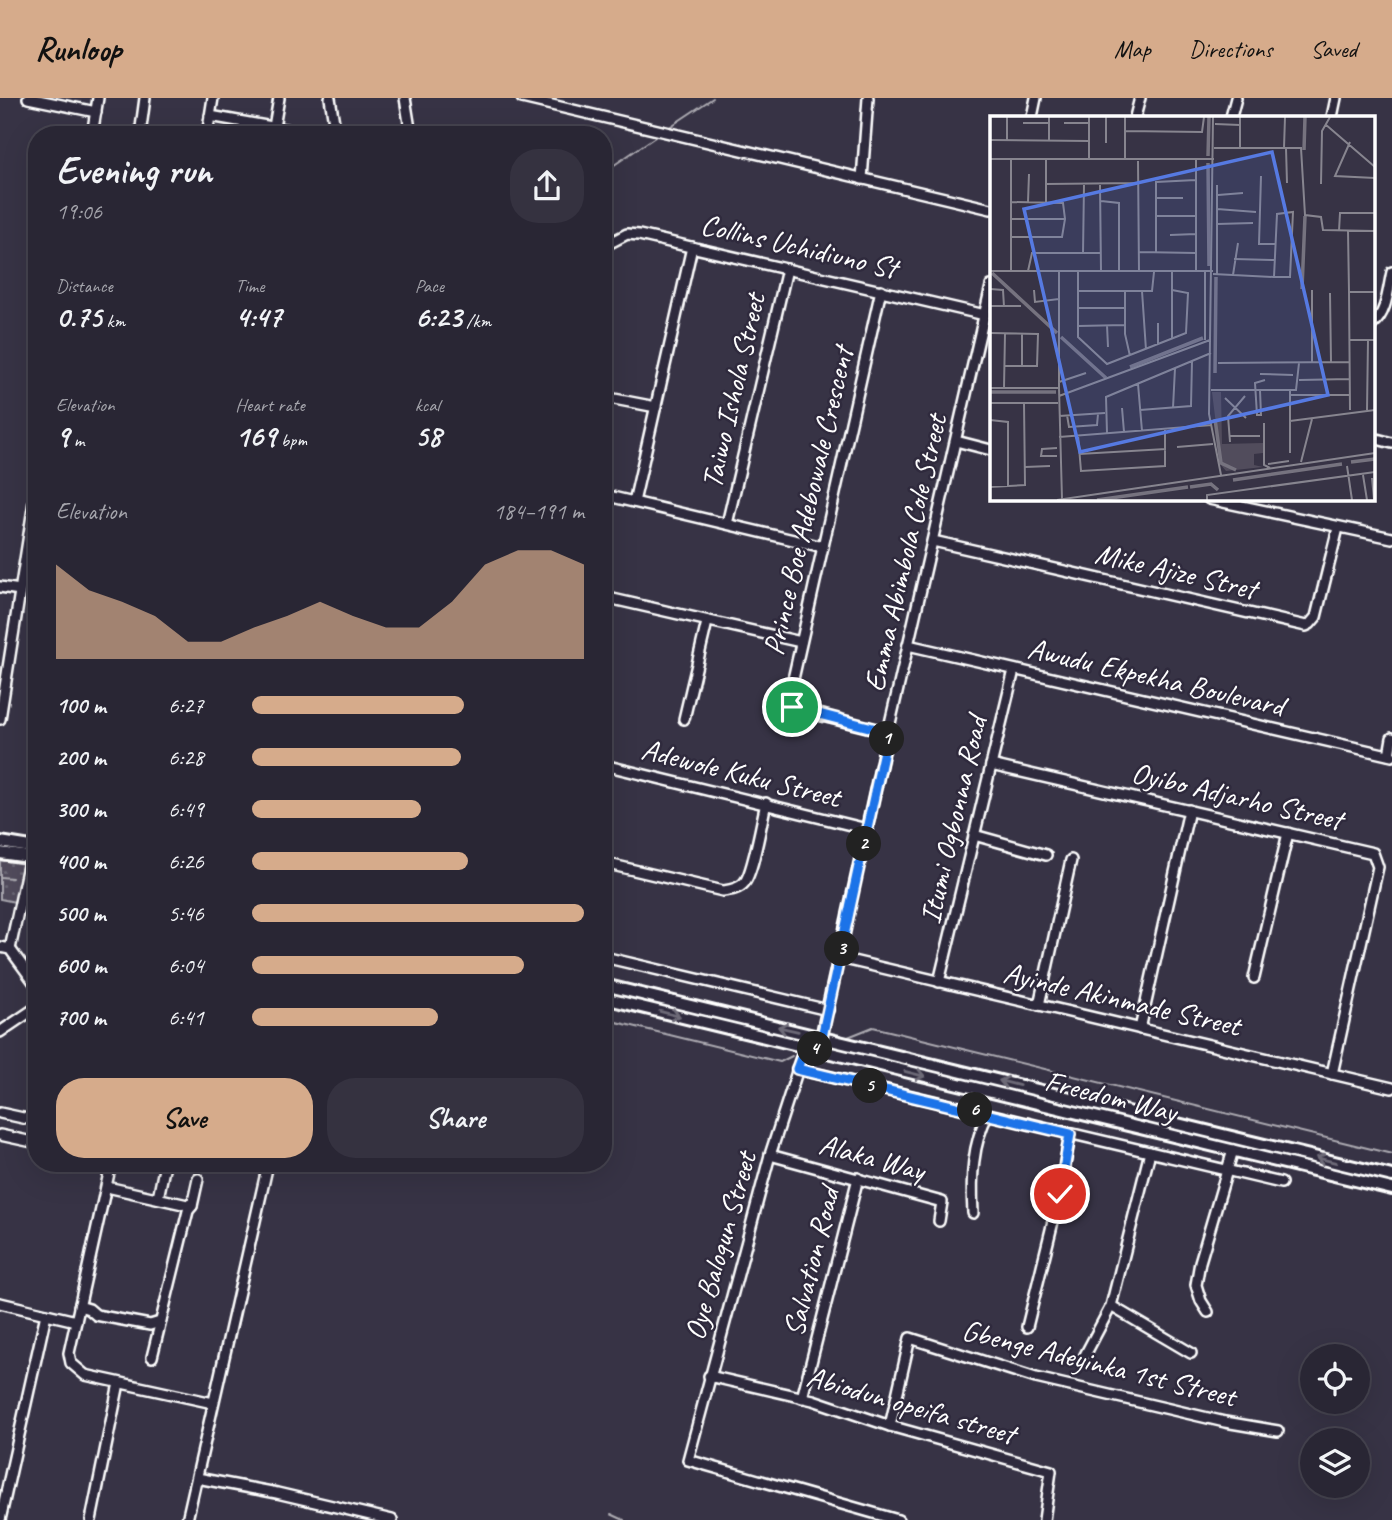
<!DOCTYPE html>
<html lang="en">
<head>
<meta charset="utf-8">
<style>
	body { margin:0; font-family:Caveat,sans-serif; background:#353240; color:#f1f3f6; height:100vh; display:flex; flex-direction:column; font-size:26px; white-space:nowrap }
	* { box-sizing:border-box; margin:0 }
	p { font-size:23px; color:#a5a5ac }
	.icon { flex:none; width:38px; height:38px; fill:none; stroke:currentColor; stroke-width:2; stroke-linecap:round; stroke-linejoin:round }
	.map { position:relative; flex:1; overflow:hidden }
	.side { position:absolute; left:28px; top:28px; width:584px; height:1046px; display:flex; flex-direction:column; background:#292634; border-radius:28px; box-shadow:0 7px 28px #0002,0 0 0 2px #45434f }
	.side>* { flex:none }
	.fabs { position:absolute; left:1300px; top:1246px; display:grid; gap:14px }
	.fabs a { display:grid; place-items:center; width:70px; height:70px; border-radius:50%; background:#292634; box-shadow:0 7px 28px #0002,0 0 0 2px #45434f; font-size:35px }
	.pin { position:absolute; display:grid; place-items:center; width:60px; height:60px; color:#fff; margin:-30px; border:4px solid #fff; border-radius:50%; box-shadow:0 2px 7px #0007 }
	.km { position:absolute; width:35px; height:35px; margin:-18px; border-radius:50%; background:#222; color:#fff; font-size:19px; line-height:35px; text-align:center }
	.round { display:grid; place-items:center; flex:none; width:74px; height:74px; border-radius:28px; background:#353240 }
	.summary { display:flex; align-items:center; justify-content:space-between; height:119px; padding:0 28px }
	h1 { font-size:38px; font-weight:700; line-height:52px }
	.figures { display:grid; grid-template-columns:repeat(3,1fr); gap:10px; height:119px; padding:7px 28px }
	.figures div { display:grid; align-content:center }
	.figures b { font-size:30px; font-weight:700 }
	.figures small { font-size:19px; font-weight:400 }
	.figures p { font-size:19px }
	.chart { height:196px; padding:14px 28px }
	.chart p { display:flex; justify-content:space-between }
	.chart svg { width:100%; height:126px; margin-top:7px; fill:#d6ab8b; opacity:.7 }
	.cta { display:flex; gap:14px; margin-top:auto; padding:14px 28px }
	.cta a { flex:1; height:80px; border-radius:28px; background:#d6ab8b; color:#111; font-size:28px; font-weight:700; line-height:80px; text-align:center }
	.cta a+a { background:#353240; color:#f1f3f6 }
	ul { padding:0 28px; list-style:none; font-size:23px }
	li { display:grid; grid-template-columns:112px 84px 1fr; align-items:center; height:52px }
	li i { height:18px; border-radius:9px; background:#d6ab8b }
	header { display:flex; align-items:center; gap:42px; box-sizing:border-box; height:98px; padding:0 35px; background:#d6ab8b; color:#111 }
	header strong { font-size:33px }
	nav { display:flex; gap:38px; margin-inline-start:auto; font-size:24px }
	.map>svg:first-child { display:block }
</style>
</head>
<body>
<header>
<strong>Runloop</strong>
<nav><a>Map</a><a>Directions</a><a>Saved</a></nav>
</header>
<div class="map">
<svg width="1392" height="1422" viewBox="0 0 1392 1422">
	<defs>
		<pattern id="grass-dots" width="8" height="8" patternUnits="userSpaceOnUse" patternTransform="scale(1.75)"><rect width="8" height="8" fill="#514c5c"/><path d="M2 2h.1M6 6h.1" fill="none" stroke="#6b6774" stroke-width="1.8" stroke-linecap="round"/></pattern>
	</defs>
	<rect width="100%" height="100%" fill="#373345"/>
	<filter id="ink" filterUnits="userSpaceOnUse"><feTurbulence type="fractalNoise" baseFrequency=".0143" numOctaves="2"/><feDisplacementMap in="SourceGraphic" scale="14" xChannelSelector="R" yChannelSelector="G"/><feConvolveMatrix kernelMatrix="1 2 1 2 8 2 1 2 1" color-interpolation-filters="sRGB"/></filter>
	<g filter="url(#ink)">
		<polygon fill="url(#grass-dots)" stroke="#a8a6ae" stroke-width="2" points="0,762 37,768 37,809 24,806 25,798 17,797 15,804 0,801"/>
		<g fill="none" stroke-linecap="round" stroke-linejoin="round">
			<g stroke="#adabb2" stroke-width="2">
				<polyline points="335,0 341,37"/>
				<polyline points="668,30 713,0"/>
				<polyline points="604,74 658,37"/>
				<polyline points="0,779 12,780"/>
				<polyline points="604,921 780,964 792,958"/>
				<polyline points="848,939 873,929 1392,1056"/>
				<polyline points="611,1416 624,1422"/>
			</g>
			<defs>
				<g id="minor">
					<polyline points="28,0 96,14"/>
					<polyline points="330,0 336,37"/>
					<polyline points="405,0 411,37"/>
					<polyline points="522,0 991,111"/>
					<polyline points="210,18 300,34"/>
					<polyline points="1032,19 1036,0"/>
					<polyline points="1135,19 1140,0"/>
					<polyline points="1231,19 1236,0"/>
					<polyline points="1332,19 1336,0"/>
					<polyline points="274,29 279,0"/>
					<polyline points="92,37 98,0"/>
					<polyline points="140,37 145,0"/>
					<polyline points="207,37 213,0"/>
					<polyline points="862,81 868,0"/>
					<polyline points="604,148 627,136 639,137 985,217"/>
					<polyline points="881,192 789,599 792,609 797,612 888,634"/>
					<path d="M1373,226C1387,215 1388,191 1392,174"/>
					<polyline points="604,299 656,309"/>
					<polyline points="1373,340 1392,345"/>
					<polyline points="956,343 991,352"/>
					<polyline points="604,397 823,449"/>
					<polyline points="1209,401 1392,440"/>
					<polyline points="634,404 692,149"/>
					<polyline points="727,426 787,171"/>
					<polyline points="933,443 1306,528 1310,526 1316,519 1338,430"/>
					<polyline points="0,489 20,492"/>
					<polyline points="604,499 801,544"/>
					<polyline points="908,547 1392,658"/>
					<polyline points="0,621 37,385"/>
					<polyline points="684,621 707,524"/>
					<polyline points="1389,657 1392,640"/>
					<polyline points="604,667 867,731"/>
					<polyline points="991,667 1373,755 1378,769 1332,976"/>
					<polyline points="974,737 1046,757"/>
					<path d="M604,765L723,793C730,792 739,791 744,785C753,776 762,721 766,705"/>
					<polyline points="0,849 10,851 37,888"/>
					<polyline points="10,851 30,758"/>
					<polyline points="604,859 828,912"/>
					<polyline points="840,860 1392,990"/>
					<polyline points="1254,880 1288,735"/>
					<polyline points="939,884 1014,572"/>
					<polyline points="1039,907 1071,762"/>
					<polyline points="1140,931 1189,712"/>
					<polyline points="0,934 37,909"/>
					<polyline points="805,949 770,1057 688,1362 898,1422"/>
					<polyline points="818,952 888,634 991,188"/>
					<polyline points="797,971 1281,1085"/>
					<polyline points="0,1015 37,1023"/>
					<polyline points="0,1037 37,1045"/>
					<polyline points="770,1057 942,1104 939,1123"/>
					<polyline points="111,1066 69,1255 71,1265 85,1277 213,1305"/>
					<polyline points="107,1089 192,1108"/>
					<polyline points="158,1100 165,1066"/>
					<path d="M973,1115C971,1081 972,1046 988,1016"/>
					<polyline points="0,1205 76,1223"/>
					<polyline points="79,1208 89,1211 96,1217 150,1227 160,1224"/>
					<polyline points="1111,1208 1191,1255"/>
					<polyline points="1208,1214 1201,1203 1196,1187 1200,1164 1233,1052"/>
					<polyline points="1027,1229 1060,1095 1070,1036"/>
					<polyline points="152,1259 188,1113 192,1108 198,1081"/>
					<polyline points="1084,1259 1111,1208 1150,1054"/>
					<polyline points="709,1278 813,1302 890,1328 1051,1373 1044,1422"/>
					<polyline points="802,1300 858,1080"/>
					<polyline points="890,1328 910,1240 1036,1280 1225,1324 1278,1333"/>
					<polyline points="197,1380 277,1395 392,1422"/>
					<polyline points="0,1422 46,1216"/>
					<polyline points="91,1422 119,1285"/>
					<polyline points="187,1422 268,1066"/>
				</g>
				<g id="major">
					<polyline points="0,744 37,750"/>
					<polyline points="0,755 37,760"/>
					<polyline points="604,887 1392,1078"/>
					<polyline points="604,900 1392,1091"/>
				</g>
			</defs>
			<use href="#minor" stroke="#fff" stroke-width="14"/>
			<use href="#major" stroke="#fff" stroke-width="16"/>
			<use href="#minor" stroke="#2f2a3d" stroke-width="9"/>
			<use href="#major" stroke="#2f2a3d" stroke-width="10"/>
		</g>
		<defs><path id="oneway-shaft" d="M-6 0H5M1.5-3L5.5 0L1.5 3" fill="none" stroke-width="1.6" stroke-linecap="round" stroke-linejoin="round" transform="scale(1.75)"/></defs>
		<g stroke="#6d6a77">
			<use href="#oneway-shaft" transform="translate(670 916) rotate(14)"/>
			<use href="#oneway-shaft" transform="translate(788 931) rotate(-167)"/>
			<use href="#oneway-shaft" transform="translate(915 976) rotate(14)"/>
			<use href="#oneway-shaft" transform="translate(1009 985) rotate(-166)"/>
			<use href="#oneway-shaft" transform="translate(1326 1062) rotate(-166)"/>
		</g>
	</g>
	<g fill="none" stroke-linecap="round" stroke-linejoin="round" filter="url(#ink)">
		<defs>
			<polyline id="route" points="792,609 888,634 822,939 818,952 805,949 797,971 1070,1036 1060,1096"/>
		</defs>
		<use href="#route" stroke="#fff" stroke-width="14"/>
		<use href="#route" stroke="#1a73e8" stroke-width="9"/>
	</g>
	<g text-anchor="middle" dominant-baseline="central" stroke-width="5" stroke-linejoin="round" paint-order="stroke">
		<g font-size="30" fill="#fff" stroke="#2f2a3d">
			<text transform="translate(799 148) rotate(13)">Collins Uchidiuno St</text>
			<text transform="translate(733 293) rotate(-77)">Taiwo Ishola Street</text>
			<text transform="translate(808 403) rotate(-77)">Prince Boe Adebowale Crescent</text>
			<text transform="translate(905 455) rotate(-77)">Emma Abimbola Cole Street</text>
			<text transform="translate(1176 473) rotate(13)">Mike Ajize Stret</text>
			<text transform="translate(1156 579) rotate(13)">Awudu Ekpekha Boulevard</text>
			<text transform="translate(741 675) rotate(14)">Adewole Kuku Street</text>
			<text transform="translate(1237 698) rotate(13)">Oyibo Adjarho Street</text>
			<text transform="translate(953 722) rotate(-77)">Itumi Ogbonna Road</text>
			<text transform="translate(1122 901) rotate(13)">Ayinde Akinmade Street</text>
			<text transform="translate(1111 998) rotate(14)">Freedom Way</text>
			<text transform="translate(872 1059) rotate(15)">Alaka Way</text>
			<text transform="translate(720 1148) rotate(-74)">Oye Balogun Street</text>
			<text transform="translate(811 1164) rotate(-76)">Salvation Road</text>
			<text transform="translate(1099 1265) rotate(14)">Gbenge Adeyinka 1st Street</text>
			<text transform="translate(911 1307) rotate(16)">Abiodun opeifa street</text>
		</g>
	</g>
	<g transform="translate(990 18)">
		<rect width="385" height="385" fill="#373345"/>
		<path d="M222,276H231L232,328L273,327V337L264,338V349L273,351L236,355L231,349Z" fill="#514c5c"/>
		<path fill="none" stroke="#76737f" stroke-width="3.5" d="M314,34L315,1M218,40L219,1M218,47L219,150M2,157L67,217M312,173L315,100M71,221L116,262M140,251L213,222M225,257L226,161M0,276H66M225,303L231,347L246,354M361,346L385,343M243,364L352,348M200,371L221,368L228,374M107,384L198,371"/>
		<path fill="none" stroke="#87858f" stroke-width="2" d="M135,1V44M223,1L219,298L231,359M33,7H59M74,7H99M225,8L250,9M335,8L385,51M135,15L212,16L214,1M0,24L99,25M17,24V1M59,25V1M360,26L345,60L385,62M116,27V1M224,32H311L315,99L331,101L333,114L385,115M250,32V1M294,32L295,1M296,32L297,67M0,43H224M21,43V155M99,43V1M148,45L149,156M271,60L269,128H286M56,68L148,67M331,68L332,15L340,1M110,69L111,155M228,79L253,77M166,82H193M111,85L129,87V156M21,86L73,87L75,103L72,121H21M38,86L39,58M56,86V43M227,93L266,96M166,100H206M21,103H75M227,108L263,107M349,115L350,97H385M358,115L359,176M180,119L206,118M149,136L206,137M166,136V66L206,64M93,138L94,68M244,143L284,144M0,155H223M38,155L42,137H111M206,155V43M69,156V272M88,156V221L117,248L196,217L198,177L182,174M223,158L243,159L284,161H300L303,96L287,98L284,161M227,158V69M243,159L248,127M0,173L13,174L14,191M44,174L45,186L69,183M322,174V246M88,175H162L164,156M135,175V218L140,240M152,175L156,234M340,177L341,246M0,190H31M88,192H135M168,207V229M117,209L118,231M88,210L135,209M0,217L48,218L47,250H15M32,217V250M182,223V156M215,224V155M359,224H385M228,247L360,246M270,258L303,259M309,264L360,263M69,266L96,257M148,268L152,315M0,272H69L72,383M14,272L15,217M221,274H306L309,247M270,274L271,299H267L265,267L275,264M300,274V337M300,279H360M69,280L220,224M235,282L256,302M0,287H68M132,292L134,316M183,292L185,252M150,294L201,290L202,245M360,294L359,176H385M377,294L378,224M77,299L79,311L107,309L108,298M69,300L115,297M0,304L18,306V371M300,305L385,294M274,307V349L280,352M117,317L116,281L221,237M88,319L91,355L175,350V313M239,320H270M69,321L222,309M240,326L238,300L255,280M187,331L223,328M67,332L52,333L51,340H67M89,338L176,333M311,346L322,303M278,348L299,345M357,350L362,384M35,351L60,350M373,359L377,384M382,362L384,384M0,371L35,369L34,287M67,384L385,337M217,384V379L385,356"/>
		<path fill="#567ae2" fill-opacity="0.15" stroke="#567ae2" stroke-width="3.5" d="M282,36L338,279L90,336L34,93Z"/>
		<rect width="385" height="385" fill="none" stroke="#fff" stroke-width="3.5"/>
	</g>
</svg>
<div class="fabs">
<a><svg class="icon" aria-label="locate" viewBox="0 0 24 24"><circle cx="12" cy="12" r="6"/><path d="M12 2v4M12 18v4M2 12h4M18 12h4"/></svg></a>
<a><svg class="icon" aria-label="layers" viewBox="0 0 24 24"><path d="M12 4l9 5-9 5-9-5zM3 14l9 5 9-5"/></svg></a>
</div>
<div class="pin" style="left:792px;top:609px;background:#1e9e55"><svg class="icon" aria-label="arrive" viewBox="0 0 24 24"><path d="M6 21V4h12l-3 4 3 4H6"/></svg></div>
<div class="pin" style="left:1060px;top:1096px;background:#d93025"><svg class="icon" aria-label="check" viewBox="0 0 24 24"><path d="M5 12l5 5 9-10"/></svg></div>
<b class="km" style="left:887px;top:641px">1</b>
<b class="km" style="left:864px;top:746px">2</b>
<b class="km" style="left:842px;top:851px">3</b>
<b class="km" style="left:815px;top:951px">4</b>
<b class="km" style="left:870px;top:988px">5</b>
<b class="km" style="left:975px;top:1012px">6</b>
<section class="side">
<div class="summary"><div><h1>Evening run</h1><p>19:06</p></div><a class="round"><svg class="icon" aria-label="share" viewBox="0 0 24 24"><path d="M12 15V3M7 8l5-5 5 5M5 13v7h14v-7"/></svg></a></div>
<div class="figures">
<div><p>Distance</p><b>0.75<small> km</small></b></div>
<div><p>Time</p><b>4:47</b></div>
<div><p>Pace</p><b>6:23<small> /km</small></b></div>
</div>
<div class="figures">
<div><p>Elevation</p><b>9<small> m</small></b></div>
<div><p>Heart rate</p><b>169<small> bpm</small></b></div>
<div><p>kcal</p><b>58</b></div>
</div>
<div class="chart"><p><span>Elevation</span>184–191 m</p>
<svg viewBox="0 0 160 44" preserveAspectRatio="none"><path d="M0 44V11L10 20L20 24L30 29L40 38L50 38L60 33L70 29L80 24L90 29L100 33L110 33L120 24L130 11L140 6L150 6L160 11V44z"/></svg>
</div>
<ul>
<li><b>100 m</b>6:27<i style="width:64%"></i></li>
<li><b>200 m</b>6:28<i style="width:63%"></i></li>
<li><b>300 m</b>6:49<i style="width:51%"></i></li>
<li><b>400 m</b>6:26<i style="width:65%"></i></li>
<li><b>500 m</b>5:46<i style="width:100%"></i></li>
<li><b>600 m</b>6:04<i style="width:82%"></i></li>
<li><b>700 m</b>6:41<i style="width:56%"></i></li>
</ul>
<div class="cta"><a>Save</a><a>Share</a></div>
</section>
</div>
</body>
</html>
